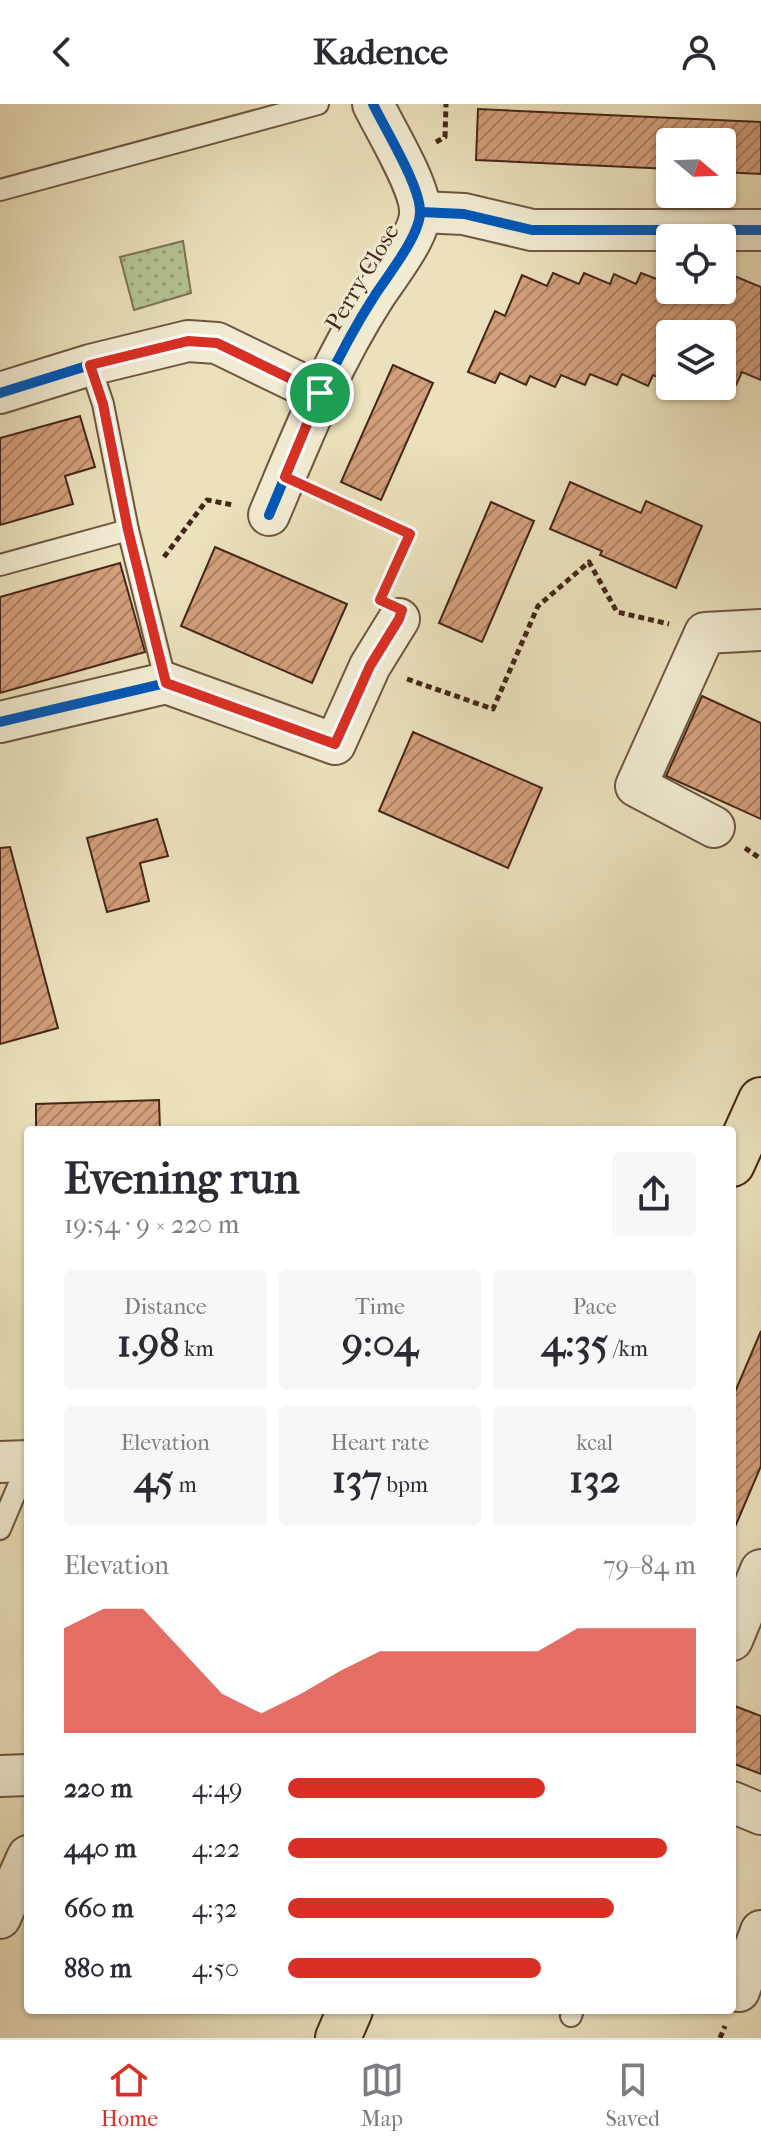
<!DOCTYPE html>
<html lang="en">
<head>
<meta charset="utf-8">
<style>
	body { margin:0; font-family:"IM FELL French Canon",serif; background:#f7f7f7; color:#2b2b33; height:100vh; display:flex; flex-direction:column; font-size:30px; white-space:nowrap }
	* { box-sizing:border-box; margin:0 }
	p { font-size:26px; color:#7c7c81 }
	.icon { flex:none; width:44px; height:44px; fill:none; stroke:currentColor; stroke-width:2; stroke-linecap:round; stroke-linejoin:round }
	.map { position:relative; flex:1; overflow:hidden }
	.panel { position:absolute; left:24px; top:1022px; width:712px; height:888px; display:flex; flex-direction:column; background:#fff; border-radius:8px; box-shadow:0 2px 6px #0004 }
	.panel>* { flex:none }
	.needle { width:52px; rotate:109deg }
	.controls { position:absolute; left:656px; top:24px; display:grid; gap:16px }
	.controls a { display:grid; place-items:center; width:80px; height:80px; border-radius:8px; background:#fff; box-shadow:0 2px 6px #0004; font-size:40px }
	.pin { position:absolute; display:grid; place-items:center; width:68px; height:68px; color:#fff; margin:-34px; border:4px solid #fff; border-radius:50%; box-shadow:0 2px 8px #0007 }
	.round { display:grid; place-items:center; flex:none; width:84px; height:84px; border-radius:8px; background:#f7f7f7 }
	.summary { display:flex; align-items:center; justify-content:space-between; height:136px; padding:0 40px }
	h1 { font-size:44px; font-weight:700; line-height:60px }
	.metrics { display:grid; grid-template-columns:repeat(3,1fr); gap:12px; height:136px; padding:8px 40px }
	.metrics div { display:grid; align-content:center; border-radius:8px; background:#f7f7f7; text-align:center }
	.metrics b { font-size:40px; font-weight:700 }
	.metrics small { font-size:22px; font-weight:400 }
	.metrics p { font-size:22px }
	.chart { height:224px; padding:16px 40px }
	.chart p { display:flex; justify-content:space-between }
	.chart svg { width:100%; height:144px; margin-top:8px; fill:#d93025; opacity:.7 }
	ul { padding:0 40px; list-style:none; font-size:26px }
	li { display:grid; grid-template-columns:128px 96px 1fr; align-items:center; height:60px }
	li i { height:20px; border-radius:10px; background:#d93025 }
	header { display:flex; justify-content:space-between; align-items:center; height:104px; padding:0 40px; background:#fff; font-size:36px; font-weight:700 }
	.menu { display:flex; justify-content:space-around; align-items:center; height:112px; border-top:2px solid #e1e1e2; background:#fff; font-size:22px; color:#7c7c81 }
	.menu a { display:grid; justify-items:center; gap:4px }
	.menu .selected { color:#d93025 }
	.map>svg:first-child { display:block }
</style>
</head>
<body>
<header><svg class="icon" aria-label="back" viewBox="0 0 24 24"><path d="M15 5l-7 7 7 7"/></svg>Kadence<svg class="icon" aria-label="person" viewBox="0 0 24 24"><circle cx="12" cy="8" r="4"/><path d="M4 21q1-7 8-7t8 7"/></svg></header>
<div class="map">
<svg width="761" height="1934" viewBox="0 0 761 1934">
	<defs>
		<pattern id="park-dots" width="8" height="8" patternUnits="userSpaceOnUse" patternTransform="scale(2)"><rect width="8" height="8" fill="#b5c392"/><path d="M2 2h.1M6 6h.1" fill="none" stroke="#959e76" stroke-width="1.8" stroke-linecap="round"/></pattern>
		<pattern id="building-hatch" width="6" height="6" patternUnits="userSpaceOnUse" patternTransform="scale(2)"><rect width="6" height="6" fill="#d29e7b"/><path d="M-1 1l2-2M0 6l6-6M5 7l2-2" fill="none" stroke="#ac8164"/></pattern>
	</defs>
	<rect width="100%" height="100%" fill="#ebe1bc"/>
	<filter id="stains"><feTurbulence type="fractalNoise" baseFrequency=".0025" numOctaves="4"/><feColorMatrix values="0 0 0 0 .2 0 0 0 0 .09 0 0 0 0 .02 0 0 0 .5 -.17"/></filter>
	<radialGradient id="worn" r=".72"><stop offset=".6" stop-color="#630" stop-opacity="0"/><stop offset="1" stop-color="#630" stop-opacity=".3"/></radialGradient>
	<polygon fill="url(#park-dots)" stroke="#7d7554" stroke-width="2" points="183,137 191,189 134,206 120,153"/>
	<g fill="url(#building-hatch)" stroke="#452717" stroke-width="2">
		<polygon points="478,5 761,18 761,70 722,68 722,38 670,38 670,65 476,56"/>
		<polygon points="553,169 579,180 584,169 610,180 614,170 636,180 641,169 670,180 670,186 722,186 722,179 728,181 732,171 761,183 761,276 742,268 736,281 722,274 722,230 670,230 670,279 653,271 648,282 622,270 617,281 590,270 585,281 561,271 555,283 530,272 526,281 500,269 495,279 468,268 495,207 505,212 522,171 547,182"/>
		<polygon points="393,261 433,279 381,396 341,378"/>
		<polygon points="677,282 706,282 701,293"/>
		<polygon points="80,312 95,363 65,372 73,400 0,421 0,334"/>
		<polygon points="570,378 641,409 646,397 702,422 676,484 600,451 602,447 550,425"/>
		<polygon points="491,398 534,417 482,538 439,519"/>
		<polygon points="215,443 347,500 312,579 181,522"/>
		<polygon points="120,459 145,548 0,589 0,493"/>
		<polygon points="702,592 761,619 761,715 666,672"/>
		<polygon points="413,628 542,684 508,764 379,707"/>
		<polygon points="157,715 168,752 140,759 149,797 107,808 87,734"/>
		<polygon points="10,743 58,924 0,940 0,744"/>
		<polygon points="159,996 160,1026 36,1026 36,1000"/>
		<polygon points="761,1227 761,1362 732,1430 732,1295"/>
		<polygon points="732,1601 761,1612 761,1670 732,1659"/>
	</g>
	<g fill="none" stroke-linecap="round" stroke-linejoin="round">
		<defs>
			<g id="lane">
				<polyline points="0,86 318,0"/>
				<polyline points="90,261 103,300 128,426 166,579"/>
				<polyline points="0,461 128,426"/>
				<polyline points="0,1425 28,1359"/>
				<polyline points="571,1912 573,1906"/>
			</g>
			<g id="street">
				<polyline points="421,108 464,110 532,126 761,126"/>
				<polyline points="0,289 90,261 188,237 217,239 320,289"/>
				<path d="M269,411C301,335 330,261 375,191C388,171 422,129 420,106C419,80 385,25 373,0"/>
				<polyline points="0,618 166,579 335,640 370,562 399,515"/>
				<polyline points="714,723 636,682 705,529 761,526"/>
				<polyline points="0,1358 28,1357"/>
				<polyline points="732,1536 761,1466"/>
				<polyline points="0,1672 28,1671"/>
				<polyline points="732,1698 761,1710"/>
				<polyline points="0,1814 28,1752"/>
				<polyline points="739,1887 761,1827"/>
			</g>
			<g id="primary">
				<polyline points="732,1060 761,996"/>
				<polyline points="338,1934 350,1906"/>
			</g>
		</defs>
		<use href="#lane" stroke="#6e5640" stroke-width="24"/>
		<use href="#street" stroke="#6e5640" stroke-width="44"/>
		<use href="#primary" stroke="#452717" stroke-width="48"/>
		<g stroke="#452717" stroke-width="5" stroke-dasharray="6 4" stroke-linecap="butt">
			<polyline points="436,38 445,33 446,0"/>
			<polyline points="318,389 410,430 388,479"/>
			<polyline points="164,453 207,396 233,401"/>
			<polyline points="407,575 493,605 538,502 589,458 617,508 669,520"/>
			<polyline points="745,744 761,755"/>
			<polyline points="720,1934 725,1922"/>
		</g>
		<use href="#lane" stroke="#f2ecd3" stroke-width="20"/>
		<use href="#street" stroke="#f2ecd3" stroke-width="40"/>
		<use href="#primary" stroke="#ebe1bc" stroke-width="44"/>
		<defs>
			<g id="cycleway">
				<polyline points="421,108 464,110 532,126 761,126"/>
				<polyline points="0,289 90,261 188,237 217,239 320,289"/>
				<path d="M269,411C301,335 330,261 375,191C388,171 422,129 420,106C419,80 385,25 373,0"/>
				<polyline points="0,618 166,579 335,640 370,562 399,515"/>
			</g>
		</defs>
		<use href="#cycleway" stroke="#f2ecd3" stroke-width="15"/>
		<use href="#cycleway" stroke="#0057b8" stroke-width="10"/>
	</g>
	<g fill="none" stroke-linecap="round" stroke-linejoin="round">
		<defs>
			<polygon id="route" points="188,237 217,239 320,289 285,373 410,430 380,496 402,506 399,515 370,562 335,640 166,579 128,426 103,300 90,261"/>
		</defs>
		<use href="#route" stroke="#fff" stroke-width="16"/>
		<use href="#route" stroke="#d93025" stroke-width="10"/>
	</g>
	<g text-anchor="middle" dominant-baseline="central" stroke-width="6" stroke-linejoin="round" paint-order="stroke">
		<g font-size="24" fill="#452717" stroke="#f2ecd3">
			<text transform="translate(362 173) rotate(-59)">Perry Close</text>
		</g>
	</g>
	<rect width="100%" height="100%" filter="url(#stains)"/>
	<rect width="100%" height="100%" fill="url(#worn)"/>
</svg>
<div class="controls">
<a><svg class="needle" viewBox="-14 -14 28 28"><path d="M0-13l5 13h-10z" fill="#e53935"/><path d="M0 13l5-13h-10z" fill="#7c7c81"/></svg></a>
<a><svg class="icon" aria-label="locate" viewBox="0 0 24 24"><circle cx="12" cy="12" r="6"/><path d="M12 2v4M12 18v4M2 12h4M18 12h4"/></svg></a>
<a><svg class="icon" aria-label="layers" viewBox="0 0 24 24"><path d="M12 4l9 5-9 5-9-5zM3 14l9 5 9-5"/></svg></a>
</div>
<div class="pin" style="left:320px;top:289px;background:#1e9e55"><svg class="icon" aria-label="arrive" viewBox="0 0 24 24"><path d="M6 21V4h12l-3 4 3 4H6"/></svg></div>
<section class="panel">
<div class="summary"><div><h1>Evening run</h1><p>19:54 · 9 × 220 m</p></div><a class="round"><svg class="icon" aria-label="share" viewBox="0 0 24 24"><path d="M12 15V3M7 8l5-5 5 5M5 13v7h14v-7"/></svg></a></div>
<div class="metrics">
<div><p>Distance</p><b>1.98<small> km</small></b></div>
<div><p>Time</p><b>9:04</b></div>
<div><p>Pace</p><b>4:35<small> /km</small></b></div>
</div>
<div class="metrics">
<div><p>Elevation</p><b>45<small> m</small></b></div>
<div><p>Heart rate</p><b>137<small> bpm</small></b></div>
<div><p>kcal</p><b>132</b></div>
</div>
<div class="chart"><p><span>Elevation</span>79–84 m</p>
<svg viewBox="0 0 160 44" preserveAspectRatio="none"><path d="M0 44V12L10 6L20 6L30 19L40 32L50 38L60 32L70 25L80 19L90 19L100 19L110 19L120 19L130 12L140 12L150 12L160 12V44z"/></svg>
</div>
<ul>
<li><b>220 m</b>4:49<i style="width:63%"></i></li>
<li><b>440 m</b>4:22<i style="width:93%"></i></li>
<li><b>660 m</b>4:32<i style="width:80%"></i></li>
<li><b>880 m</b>4:50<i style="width:62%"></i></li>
</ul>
</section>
</div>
<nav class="menu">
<a class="selected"><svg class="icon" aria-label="home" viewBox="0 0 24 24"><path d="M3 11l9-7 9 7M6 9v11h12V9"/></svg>Home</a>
<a><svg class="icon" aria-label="map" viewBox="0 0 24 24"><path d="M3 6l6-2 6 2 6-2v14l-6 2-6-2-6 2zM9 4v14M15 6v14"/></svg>Map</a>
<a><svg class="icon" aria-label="saved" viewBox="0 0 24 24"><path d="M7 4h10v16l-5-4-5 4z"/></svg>Saved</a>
</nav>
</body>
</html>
